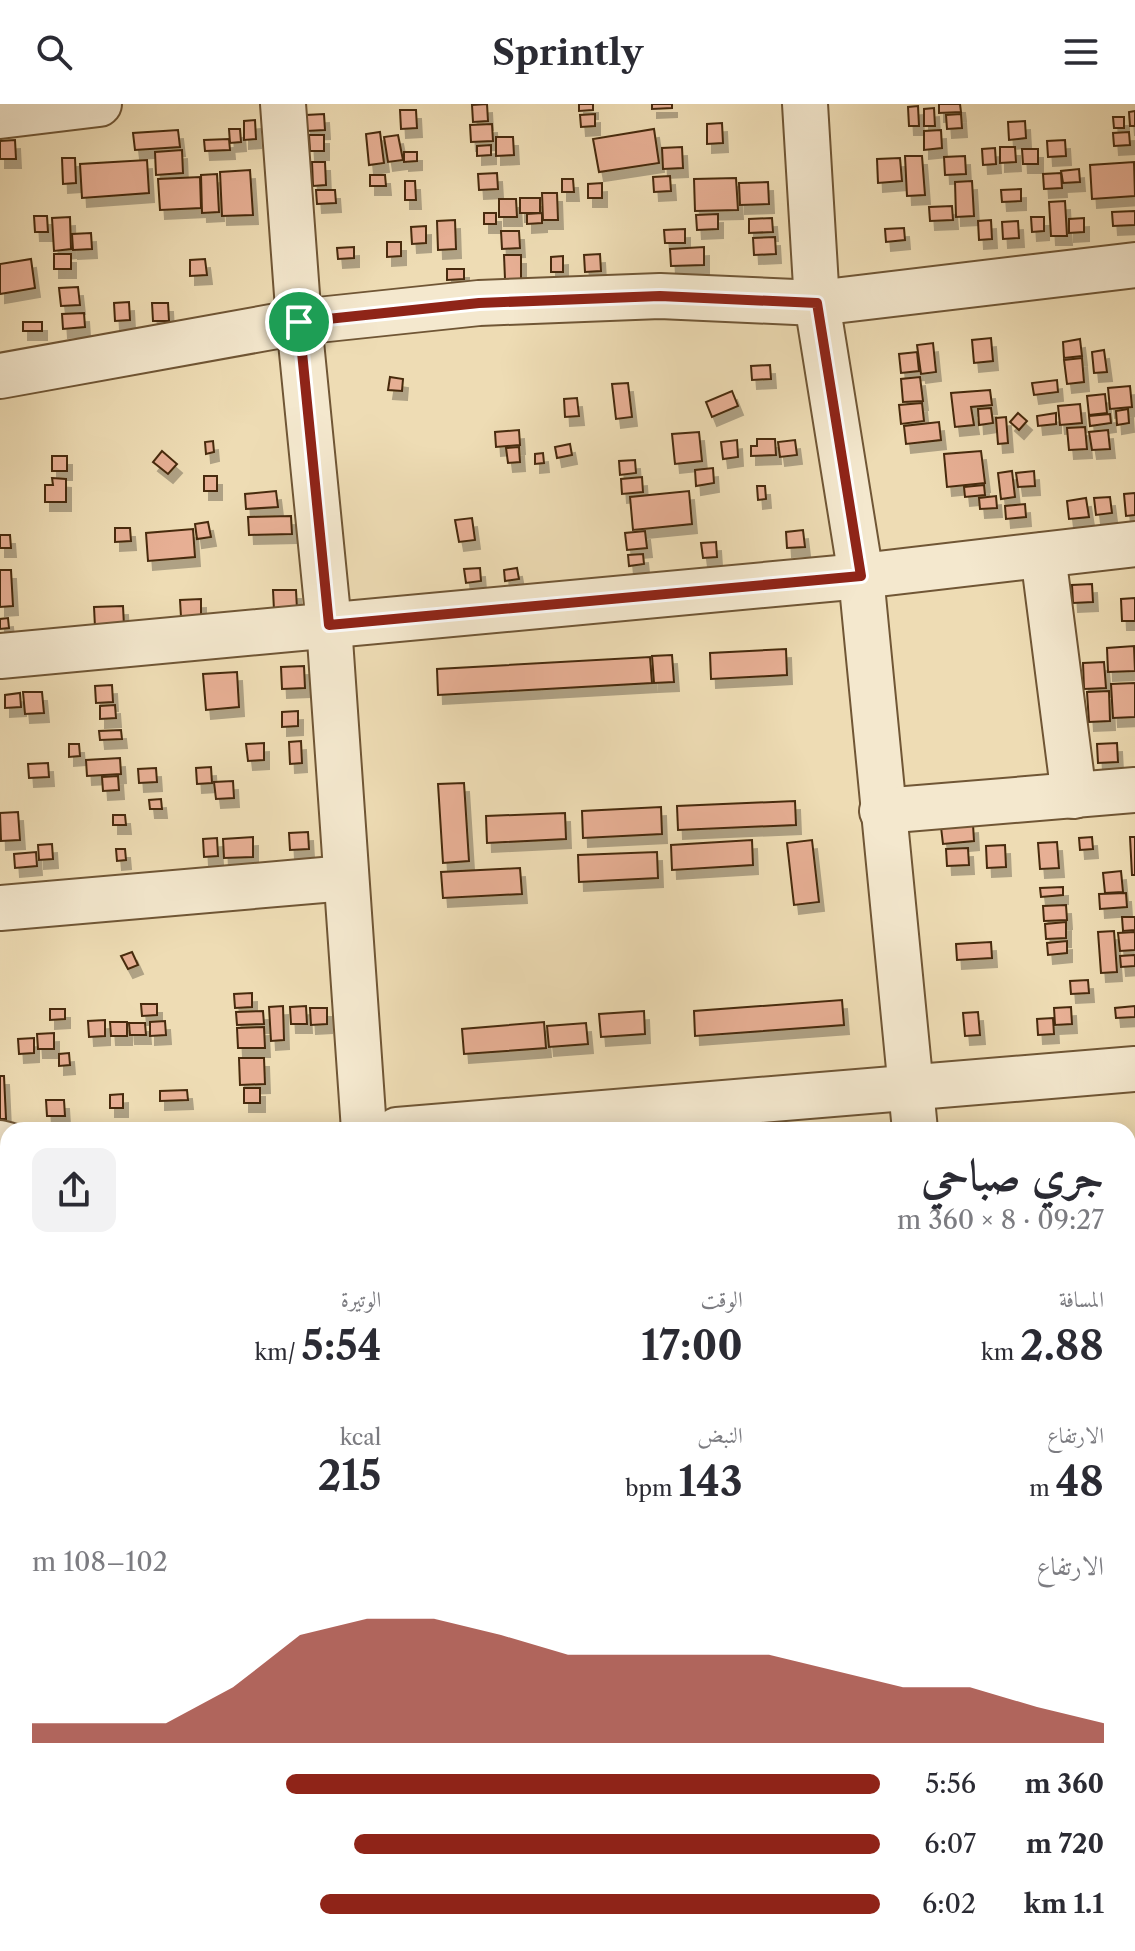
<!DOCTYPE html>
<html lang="ar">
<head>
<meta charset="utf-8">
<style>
	body { margin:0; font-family:"Libre Caslon Text",Amiri,serif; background:#f2f2f3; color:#2b2b33; direction:rtl; height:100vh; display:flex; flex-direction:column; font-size:30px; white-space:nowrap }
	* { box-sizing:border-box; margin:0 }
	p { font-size:26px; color:#7c7c81 }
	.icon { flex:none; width:44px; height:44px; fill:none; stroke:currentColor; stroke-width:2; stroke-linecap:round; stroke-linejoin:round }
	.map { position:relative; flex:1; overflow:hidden; direction:ltr }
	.sheet { position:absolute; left:0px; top:1018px; width:1136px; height:830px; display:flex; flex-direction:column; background:#fff; border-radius:24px 24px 0 0; box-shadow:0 4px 20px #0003; direction:rtl }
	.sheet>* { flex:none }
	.pin { position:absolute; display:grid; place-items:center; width:68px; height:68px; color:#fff; margin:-34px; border:4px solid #fff; border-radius:50%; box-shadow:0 2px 8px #0007 }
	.round { display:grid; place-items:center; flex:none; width:84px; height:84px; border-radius:16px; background:#f2f2f3 }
	.overview { display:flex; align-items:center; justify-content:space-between; height:136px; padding:0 32px }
	h1 { font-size:44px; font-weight:800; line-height:60px }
	.figures { display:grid; grid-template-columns:repeat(3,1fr); gap:12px; height:136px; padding:8px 32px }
	.figures div { display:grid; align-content:center }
	.figures b { font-size:40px; font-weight:800 }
	.figures small { font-size:22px; font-weight:400 }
	.figures p { font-size:22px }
	.chart { height:224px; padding:16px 32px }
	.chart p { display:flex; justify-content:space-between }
	.chart svg { width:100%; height:144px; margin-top:8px; fill:#8f2418; opacity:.7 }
	ul { padding:0 32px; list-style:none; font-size:26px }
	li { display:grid; grid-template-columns:128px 96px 1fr; align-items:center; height:60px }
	li i { height:20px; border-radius:10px; background:#8f2418 }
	header { display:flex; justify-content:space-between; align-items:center; height:104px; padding:0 32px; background:#fff; font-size:36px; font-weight:800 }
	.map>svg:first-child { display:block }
</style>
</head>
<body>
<header><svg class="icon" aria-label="menu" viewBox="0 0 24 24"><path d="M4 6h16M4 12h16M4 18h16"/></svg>Sprintly<svg class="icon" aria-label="search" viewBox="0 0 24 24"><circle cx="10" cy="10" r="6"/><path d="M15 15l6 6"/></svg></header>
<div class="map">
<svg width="1135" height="1847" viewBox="0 0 1135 1847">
	<defs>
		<filter id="shadow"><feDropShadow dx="5" dy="9" stdDeviation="0" flood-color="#0004"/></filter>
	</defs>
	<rect width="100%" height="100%" fill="#eedcb4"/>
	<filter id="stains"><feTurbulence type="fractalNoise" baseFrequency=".0025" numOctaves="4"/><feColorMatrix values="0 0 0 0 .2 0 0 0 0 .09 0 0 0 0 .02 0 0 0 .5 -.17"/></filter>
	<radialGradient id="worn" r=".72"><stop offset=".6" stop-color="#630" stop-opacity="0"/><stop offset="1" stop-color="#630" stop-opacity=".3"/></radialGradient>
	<g fill="#e7af94" stroke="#462a0b" stroke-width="2" filter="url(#shadow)">
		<polygon points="487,0 488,17 473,18 472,1"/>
		<polygon points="579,0 593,0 593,6 579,7"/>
		<polygon points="652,0 672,0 672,4 652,5"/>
		<polygon points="939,0 960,0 961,8 939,9"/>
		<polygon points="918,2 919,22 909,22 908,3"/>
		<polygon points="934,4 935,22 924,22 924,5"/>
		<polygon points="400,6 416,6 417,24 401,25"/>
		<polygon points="1135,7 1135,22 1130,22 1129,8"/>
		<polygon points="324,10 325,26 306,27 306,11"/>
		<polygon points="595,10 595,22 581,23 580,11"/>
		<polygon points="961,10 962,24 947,25 946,11"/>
		<polygon points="1113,13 1124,13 1124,24 1114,24"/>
		<polygon points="255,16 256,35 244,36 244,17"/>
		<polygon points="1025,17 1026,34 1009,36 1008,18"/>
		<polygon points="722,19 723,39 707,40 707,20"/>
		<polygon points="492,20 493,37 471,38 470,21"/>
		<polygon points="229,25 240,25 241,38 230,39"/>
		<polygon points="654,25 659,59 599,68 593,35"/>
		<polygon points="178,26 180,43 135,46 133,29"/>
		<polygon points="941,26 942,44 924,46 924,27"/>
		<polygon points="380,28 384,59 369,61 366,30"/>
		<polygon points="1129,28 1130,41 1114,42 1113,29"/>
		<polygon points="309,31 324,31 324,47 310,47"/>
		<polygon points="398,31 403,56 388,58 384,33"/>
		<polygon points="496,33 513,33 514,51 496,52"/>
		<polygon points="229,35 230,46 205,47 204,36"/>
		<polygon points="15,36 16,55 0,55 0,37"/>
		<polygon points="1065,36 1066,52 1048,53 1047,37"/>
		<polygon points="491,41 491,51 477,52 477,42"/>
		<polygon points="682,43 683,64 663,65 662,44"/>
		<polygon points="1000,43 1015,43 1016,58 1000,59"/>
		<polygon points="995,44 996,60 983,61 982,45"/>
		<polygon points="1022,45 1038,45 1038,60 1023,60"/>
		<polygon points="182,46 183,69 156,71 155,48"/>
		<polygon points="404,48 417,48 417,57 404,58"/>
		<polygon points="905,52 922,52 925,91 907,92"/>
		<polygon points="965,52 966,70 945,71 944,53"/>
		<polygon points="62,54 75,54 76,79 63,80"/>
		<polygon points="900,54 902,77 878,79 877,55"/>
		<polygon points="147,56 149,89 82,94 80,60"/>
		<polygon points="312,58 325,58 326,81 313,82"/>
		<polygon points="1134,58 1135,92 1092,95 1090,61"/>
		<polygon points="1079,65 1080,78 1063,79 1061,67"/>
		<polygon points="250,66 253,111 222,112 220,68"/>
		<polygon points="497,69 498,85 479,86 478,70"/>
		<polygon points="1061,69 1062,84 1044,85 1043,70"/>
		<polygon points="217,70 219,108 202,109 201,71"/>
		<polygon points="370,71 385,71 386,82 370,82"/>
		<polygon points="670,72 671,87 654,88 653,73"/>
		<polygon points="200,73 201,104 160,106 158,75"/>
		<polygon points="736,74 738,106 695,107 694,75"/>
		<polygon points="562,75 573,75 574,88 562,88"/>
		<polygon points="405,77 415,77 416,96 405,96"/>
		<polygon points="972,77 974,112 956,113 955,78"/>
		<polygon points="768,78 769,100 740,101 739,79"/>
		<polygon points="602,79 602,94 588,94 588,80"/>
		<polygon points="1021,85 1021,97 1002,98 1001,86"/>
		<polygon points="316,86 335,86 336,99 317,100"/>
		<polygon points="542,89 557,89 558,116 543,116"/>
		<rect x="520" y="94" width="20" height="15"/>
		<polygon points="499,95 516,95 517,113 499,113"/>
		<polygon points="1065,97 1067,132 1051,132 1049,98"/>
		<polygon points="952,102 953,116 930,117 929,103"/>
		<polygon points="1135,107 1135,121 1113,122 1112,108"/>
		<rect x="484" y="109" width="12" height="11"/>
		<polygon points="542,109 542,119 527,120 527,110"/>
		<polygon points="718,110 718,125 697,126 696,111"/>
		<polygon points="34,112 47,112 48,128 35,128"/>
		<polygon points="70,113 71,145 54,147 52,114"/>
		<polygon points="1031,113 1044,113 1044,127 1032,128"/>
		<polygon points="772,114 773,128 749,129 749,115"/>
		<polygon points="1084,114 1084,128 1069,129 1069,115"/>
		<polygon points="455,116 456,145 438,146 437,117"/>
		<polygon points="991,116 992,135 979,136 978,117"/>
		<polygon points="1018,117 1019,134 1003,135 1002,118"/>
		<polygon points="426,122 426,139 412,140 411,123"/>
		<polygon points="904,124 905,136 886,138 885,125"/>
		<polygon points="685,125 685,139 665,139 664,126"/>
		<polygon points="501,127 519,127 520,144 502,145"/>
		<polygon points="91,129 92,145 73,146 72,130"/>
		<polygon points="775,133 776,150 754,151 753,134"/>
		<polygon points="387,138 401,138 401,152 387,153"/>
		<polygon points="354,143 354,154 338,155 337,144"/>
		<polygon points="704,143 704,161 671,162 670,145"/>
		<rect x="54" y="150" width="17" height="15"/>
		<polygon points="600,150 601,167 585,168 584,151"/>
		<polygon points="504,151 521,151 521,175 505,175"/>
		<polygon points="563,152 563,168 551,168 551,153"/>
		<polygon points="31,155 35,184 0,190 0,160"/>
		<polygon points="205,155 207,171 190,172 190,156"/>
		<polygon points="447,165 464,165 464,175 447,176"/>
		<polygon points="78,183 80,201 61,202 59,184"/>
		<polygon points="129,198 130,216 115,217 114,199"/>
		<polygon points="152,199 168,199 169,217 153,217"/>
		<polygon points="84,209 85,223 63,225 62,210"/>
		<rect x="23" y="218" width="19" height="9"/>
		<polygon points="991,234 993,257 974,259 972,236"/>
		<polygon points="1080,235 1082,252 1064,254 1063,238"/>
		<polygon points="933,239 936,268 921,270 917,241"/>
		<polygon points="1104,246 1107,268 1094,269 1092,248"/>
		<polygon points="917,248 919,267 901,269 899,250"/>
		<polygon points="1082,254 1084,278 1067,280 1064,256"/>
		<polygon points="770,261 771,275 752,276 751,262"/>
		<polygon points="390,273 403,275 402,287 388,286"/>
		<polygon points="920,273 923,297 903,298 901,275"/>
		<polygon points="1057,276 1058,288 1034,291 1032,279"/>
		<polygon points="628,279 632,313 616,315 612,280"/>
		<polygon points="1130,282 1132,303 1110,305 1108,284"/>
		<polygon points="990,286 992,301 971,303 974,321 955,323 951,289"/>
		<polygon points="732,287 738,302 712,313 706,298"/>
		<polygon points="1105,290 1107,309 1089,311 1087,292"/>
		<polygon points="577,294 579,312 565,313 564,295"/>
		<polygon points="922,299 924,317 901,320 899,301"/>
		<polygon points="1080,300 1082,319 1060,321 1058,302"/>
		<polygon points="991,304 993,319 979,321 978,305"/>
		<polygon points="1128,305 1129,319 1117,321 1116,307"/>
		<polygon points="1018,309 1027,317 1019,326 1010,318"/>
		<polygon points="1056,309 1056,320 1038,322 1037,312"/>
		<polygon points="1110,310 1111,319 1090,322 1089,312"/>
		<polygon points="1006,313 1008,339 998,340 996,314"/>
		<polygon points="939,318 941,336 906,340 904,322"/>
		<polygon points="1085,323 1087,345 1069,346 1067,324"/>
		<polygon points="519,326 520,341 496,343 495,328"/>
		<polygon points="1108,326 1110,345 1092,346 1089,328"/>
		<polygon points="699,328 702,357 675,360 672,330"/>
		<polygon points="757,335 775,335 776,351 751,352 751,342 757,342"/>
		<polygon points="737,336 738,353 723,355 721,338"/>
		<polygon points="795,336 797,351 780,353 778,338"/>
		<polygon points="213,337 214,348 206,350 205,338"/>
		<polygon points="570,340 572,351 557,354 555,343"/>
		<polygon points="519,343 520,358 508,359 506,344"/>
		<polygon points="162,347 177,360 168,370 153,358"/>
		<polygon points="981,347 985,379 947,383 944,350"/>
		<polygon points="543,349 544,359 535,360 535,350"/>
		<rect x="52" y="352" width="15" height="15"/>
		<polygon points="635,356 636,369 620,371 619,357"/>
		<polygon points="713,364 714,379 696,382 695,366"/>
		<polygon points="1012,367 1015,393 1001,395 998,369"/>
		<polygon points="1034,367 1035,382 1018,383 1016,369"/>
		<rect x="204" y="372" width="13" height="15"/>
		<polygon points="642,373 643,388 622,390 621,375"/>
		<polygon points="52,374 66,375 66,398 45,398 45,381 53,381"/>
		<polygon points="984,381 985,391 965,393 964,383"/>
		<polygon points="757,382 765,382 766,395 758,396"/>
		<polygon points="276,387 278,403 246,405 245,390"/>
		<polygon points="689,387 692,420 633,426 630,393"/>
		<polygon points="1135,389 1135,411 1126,412 1124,390"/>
		<polygon points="996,392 997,404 980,405 979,394"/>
		<polygon points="1110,393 1112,409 1096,411 1094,394"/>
		<polygon points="1086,394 1089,413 1069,415 1067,397"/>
		<polygon points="1025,400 1026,413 1006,415 1005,402"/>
		<polygon points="291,412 292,430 249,431 248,413"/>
		<polygon points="472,414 475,436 459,438 455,416"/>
		<polygon points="208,418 211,433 197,435 195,420"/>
		<polygon points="115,424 130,424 131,437 115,438"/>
		<polygon points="193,425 195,453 148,457 146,429"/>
		<polygon points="803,426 805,443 787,444 786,428"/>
		<polygon points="645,427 647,444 627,446 625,429"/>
		<polygon points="0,431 10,431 11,444 0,444"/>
		<polygon points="716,438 717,453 703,454 701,439"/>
		<polygon points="643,450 644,460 629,462 628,451"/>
		<polygon points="480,464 481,477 466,479 464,465"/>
		<polygon points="517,464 519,475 505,477 504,466"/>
		<polygon points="0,466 11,466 13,502 0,503"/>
		<polygon points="1092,480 1093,498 1073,499 1072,481"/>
		<polygon points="273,486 296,486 297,505 274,506"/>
		<polygon points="1135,494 1135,517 1122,517 1121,495"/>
		<polygon points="201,495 201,512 181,513 180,496"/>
		<polygon points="123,502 124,522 95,523 94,503"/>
		<polygon points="8,514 9,524 0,525 0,515"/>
		<polygon points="1134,542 1135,567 1108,568 1107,544"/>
		<polygon points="786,545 787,571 711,575 710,549"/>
		<polygon points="672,551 674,578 654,579 652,552"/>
		<polygon points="650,553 652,579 438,591 437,565"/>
		<polygon points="1104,558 1106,584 1084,585 1083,559"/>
		<polygon points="304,562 305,584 282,585 281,563"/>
		<polygon points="237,568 239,603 206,606 203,570"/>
		<polygon points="1135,579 1135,613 1113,614 1111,580"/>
		<polygon points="112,581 113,598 96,599 95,582"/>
		<polygon points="1109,587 1110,617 1089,618 1087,588"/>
		<polygon points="23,588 42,588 44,609 25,610"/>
		<polygon points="20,589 21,603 5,604 5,591"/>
		<polygon points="115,601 116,614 100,615 100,602"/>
		<polygon points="298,607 298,622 282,623 282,608"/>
		<polygon points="121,626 122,635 100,636 99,627"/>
		<polygon points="301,637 302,659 290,660 289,638"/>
		<polygon points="264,639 264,656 248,657 246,640"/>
		<polygon points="1117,639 1118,658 1098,659 1097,640"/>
		<polygon points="69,640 79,640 80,652 69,653"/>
		<polygon points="120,654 121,670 87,672 86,656"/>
		<polygon points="48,659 49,673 29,674 28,660"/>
		<polygon points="211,663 212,679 197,680 196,664"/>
		<polygon points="156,664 157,678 139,679 138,665"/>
		<polygon points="118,672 119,686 103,687 102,673"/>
		<polygon points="233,677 234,694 216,695 214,678"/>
		<polygon points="464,679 469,757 443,759 438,680"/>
		<polygon points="161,695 162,705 150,705 149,696"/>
		<polygon points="795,697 796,721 678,726 677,702"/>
		<polygon points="661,703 662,730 583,734 582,707"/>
		<polygon points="18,708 20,736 1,737 0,709"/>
		<polygon points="565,709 566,735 487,739 486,712"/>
		<polygon points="113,711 125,711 126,721 113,721"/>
		<polygon points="973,720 974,737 943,740 941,723"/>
		<polygon points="308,728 309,745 290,746 289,729"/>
		<polygon points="253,733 253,753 224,754 223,735"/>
		<polygon points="1092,733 1093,745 1080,746 1079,734"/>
		<polygon points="1130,733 1135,733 1135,771 1132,771"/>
		<polygon points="217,734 218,752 204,753 203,735"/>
		<polygon points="752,736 753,761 672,766 671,741"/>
		<polygon points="812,736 819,798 794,801 787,739"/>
		<polygon points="1057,738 1059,764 1040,765 1038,739"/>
		<polygon points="52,740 53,755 39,756 38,741"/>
		<polygon points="1005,741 1006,763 987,764 986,742"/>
		<polygon points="968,744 969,761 947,762 946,745"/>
		<polygon points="116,745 125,745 126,756 117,757"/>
		<polygon points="36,748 37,762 15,764 14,750"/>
		<polygon points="657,748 658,774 579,778 578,751"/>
		<polygon points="520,764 522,790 443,794 441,768"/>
		<polygon points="1121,767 1123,788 1105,789 1103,769"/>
		<polygon points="1063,783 1063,791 1041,793 1040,784"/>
		<polygon points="1126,789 1127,803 1100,805 1099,790"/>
		<polygon points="1066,801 1067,816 1044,817 1043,802"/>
		<polygon points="1122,813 1135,813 1135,826 1123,827"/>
		<polygon points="1066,818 1066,834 1046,835 1045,820"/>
		<polygon points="1114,827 1117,868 1101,869 1098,828"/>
		<polygon points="1135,828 1135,846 1120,847 1118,829"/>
		<polygon points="1067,837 1067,849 1048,851 1047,839"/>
		<polygon points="991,838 992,854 957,856 956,840"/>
		<polygon points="132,848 138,861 128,865 121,852"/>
		<polygon points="1135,851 1135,862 1121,863 1120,852"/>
		<polygon points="1088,876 1089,889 1071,890 1070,877"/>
		<polygon points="252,889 252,903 235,904 234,890"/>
		<polygon points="842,896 844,921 695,932 694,907"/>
		<polygon points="141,900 157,900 157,911 142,912"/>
		<polygon points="283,902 284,936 271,937 269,903"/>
		<polygon points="306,902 307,920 291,920 290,903"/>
		<polygon points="1135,902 1135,913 1116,914 1115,904"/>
		<polygon points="1071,903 1072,920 1055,921 1054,904"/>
		<polygon points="310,904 327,904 327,920 311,921"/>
		<polygon points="50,905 65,905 65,915 50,916"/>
		<polygon points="263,907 264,920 237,921 236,908"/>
		<polygon points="644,907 645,930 601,933 599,910"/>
		<polygon points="978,908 980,931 965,932 963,909"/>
		<polygon points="1053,914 1054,930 1038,931 1037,915"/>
		<polygon points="105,916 105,932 89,933 88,917"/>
		<polygon points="165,917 166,931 150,932 150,918"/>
		<polygon points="110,918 127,918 127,932 111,932"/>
		<polygon points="544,918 546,944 464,950 462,925"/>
		<polygon points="129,919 145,919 146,931 130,931"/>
		<polygon points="586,919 588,940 549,943 547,922"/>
		<polygon points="264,923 265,944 238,944 237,924"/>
		<polygon points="54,929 54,945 38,945 37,930"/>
		<polygon points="34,934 34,949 19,950 18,935"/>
		<polygon points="69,949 70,961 59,962 59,950"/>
		<polygon points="239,954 264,954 265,980 240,981"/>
		<polygon points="0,972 4,972 6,1015 0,1015"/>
		<rect x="244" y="984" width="16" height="15"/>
		<polygon points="187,986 188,996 160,997 160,987"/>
		<polygon points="123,990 123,1004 110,1004 110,991"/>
		<polygon points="46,996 64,996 65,1012 47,1012"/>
		<polygon points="1135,1087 1135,1106 1128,1107 1128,1088"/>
		<polygon points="0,1214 5,1214 6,1227 0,1227"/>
		<polygon points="1135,1330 1135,1363 1128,1363 1128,1331"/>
		<rect x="1128" y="1370" width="7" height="11"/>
		<polygon points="1135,1423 1135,1441 1128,1441 1128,1424"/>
		<polygon points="1135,1596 1135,1614 1128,1615 1128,1597"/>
		<polygon points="1135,1627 1135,1661 1128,1661 1128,1628"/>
		<polygon points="1128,1682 1135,1682 1135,1713 1128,1714"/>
		<polygon points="1135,1824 1135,1841 1126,1842 1128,1825"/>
		<polygon points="1051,1840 1074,1840 1075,1847 1052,1847"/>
		<polygon points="932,1842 932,1847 915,1847 914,1844"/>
		<polygon points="861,1843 861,1847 841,1847 840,1845"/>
	</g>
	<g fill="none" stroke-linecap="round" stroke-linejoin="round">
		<defs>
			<g id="minor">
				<polyline points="283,0 299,218 329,521 364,1026"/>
				<polyline points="805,0 817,199 861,472 915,1026"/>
				<polyline points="0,12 99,0"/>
				<polyline points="0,272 299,218 479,199 660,192 817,199 1135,161"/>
				<polyline points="1043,451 1074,692"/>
				<polyline points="0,552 861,472 1135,440"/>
				<polyline points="882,707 1135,686"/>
				<polyline points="0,804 346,774"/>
				<polyline points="397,1026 1135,965"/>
				<polyline points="0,1039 8,1041"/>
				<polyline points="1128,1231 1135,1230"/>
				<polyline points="0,1351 8,1350"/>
				<polyline points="1128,1491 1135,1491"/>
				<polyline points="0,1582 8,1581"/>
				<polyline points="1128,1747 1135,1747"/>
				<polyline points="448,1840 449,1847"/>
				<polyline points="987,1840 987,1847"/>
				<polyline points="71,1847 173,1840"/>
			</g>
		</defs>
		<use href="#minor" stroke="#705635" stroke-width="48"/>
		<use href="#minor" stroke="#f4e8ce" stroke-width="44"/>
	</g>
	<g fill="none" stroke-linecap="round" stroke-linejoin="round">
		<defs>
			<polygon id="route" points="660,192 817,199 861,472 329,521 299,218 479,199"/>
		</defs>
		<use href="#route" stroke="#fff" stroke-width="16"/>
		<use href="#route" stroke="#8f2418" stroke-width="10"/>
	</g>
	<rect width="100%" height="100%" filter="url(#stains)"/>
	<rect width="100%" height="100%" fill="url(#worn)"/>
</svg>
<div class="pin" style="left:299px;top:218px;background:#1e9e55"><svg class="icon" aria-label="arrive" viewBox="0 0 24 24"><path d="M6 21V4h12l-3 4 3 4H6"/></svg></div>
<section class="sheet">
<div class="overview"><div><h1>جري صباحي</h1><p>09:27 · 8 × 360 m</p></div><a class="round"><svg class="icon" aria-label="share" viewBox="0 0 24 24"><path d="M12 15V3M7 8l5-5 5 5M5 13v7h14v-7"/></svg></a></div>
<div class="figures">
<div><p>المسافة</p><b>2.88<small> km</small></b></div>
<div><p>الوقت</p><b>17:00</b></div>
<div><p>الوتيرة</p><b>5:54<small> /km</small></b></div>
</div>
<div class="figures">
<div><p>الارتفاع</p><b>48<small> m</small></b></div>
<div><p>النبض</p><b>143<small> bpm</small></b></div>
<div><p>kcal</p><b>215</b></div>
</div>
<div class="chart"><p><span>الارتفاع</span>102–108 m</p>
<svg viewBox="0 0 160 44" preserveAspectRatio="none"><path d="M0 44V38L10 38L20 38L30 27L40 11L50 6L60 6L70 11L80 17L90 17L100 17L110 17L120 22L130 27L140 27L150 33L160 38V44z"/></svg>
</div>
<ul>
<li><b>360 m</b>5:56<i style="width:70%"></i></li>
<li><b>720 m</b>6:07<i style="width:62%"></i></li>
<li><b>1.1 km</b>6:02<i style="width:66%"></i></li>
</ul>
</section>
</div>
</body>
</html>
